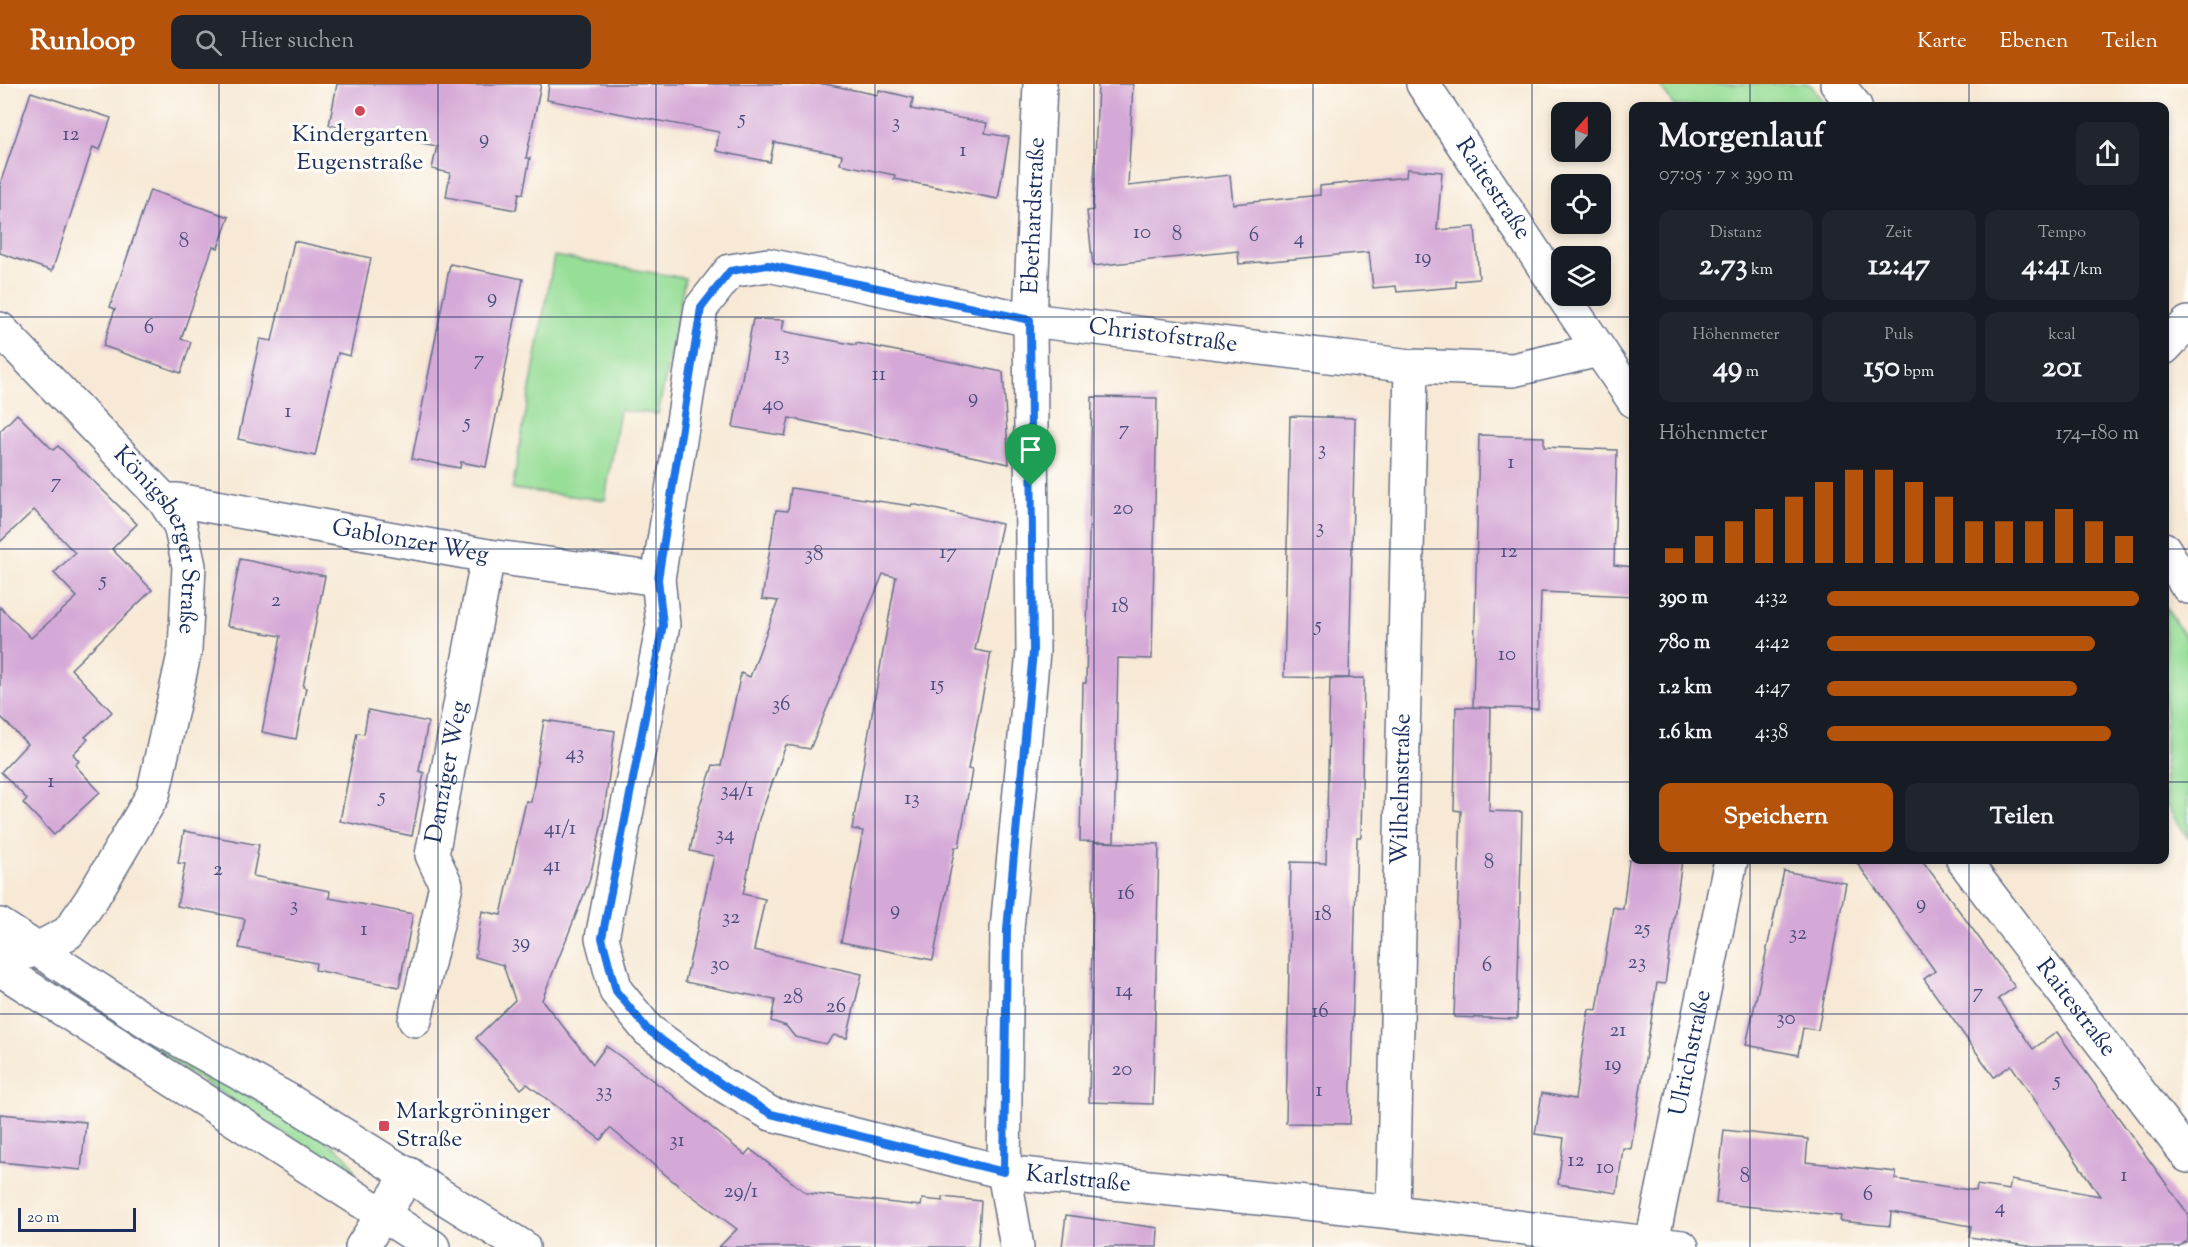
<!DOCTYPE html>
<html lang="de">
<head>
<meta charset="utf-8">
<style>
	body { margin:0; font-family:"Sorts Mill Goudy",serif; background:#20242c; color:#f1f3f6; height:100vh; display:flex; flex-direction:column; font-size:22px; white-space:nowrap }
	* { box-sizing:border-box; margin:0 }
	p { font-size:20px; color:#9ea1a6 }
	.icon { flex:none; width:33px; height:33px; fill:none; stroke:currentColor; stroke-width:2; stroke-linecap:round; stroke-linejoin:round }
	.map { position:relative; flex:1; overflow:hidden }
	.side { position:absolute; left:1629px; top:18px; width:540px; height:762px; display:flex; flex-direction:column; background:#171b24; border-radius:12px; box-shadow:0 3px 9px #0003 }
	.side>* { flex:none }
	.needle { width:39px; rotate:20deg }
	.buttons { position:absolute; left:1551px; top:18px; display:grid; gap:12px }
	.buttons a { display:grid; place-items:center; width:60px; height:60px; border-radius:12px; background:#171b24; box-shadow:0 3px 9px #0003; font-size:30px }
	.scale { position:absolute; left:18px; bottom:15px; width:118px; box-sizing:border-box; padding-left:6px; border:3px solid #1b2f5e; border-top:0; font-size:16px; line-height:21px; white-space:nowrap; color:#1b2f5e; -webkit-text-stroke:4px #fdfcf7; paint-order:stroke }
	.pin { position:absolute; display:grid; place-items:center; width:51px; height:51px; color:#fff; margin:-62px -26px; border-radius:50% 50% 50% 0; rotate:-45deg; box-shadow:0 0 6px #0007 }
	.pin .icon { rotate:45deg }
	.round { display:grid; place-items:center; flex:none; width:63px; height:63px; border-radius:12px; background:#20242c }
	.overview { display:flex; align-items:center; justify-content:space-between; height:102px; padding:0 30px }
	h1 { font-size:33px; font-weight:700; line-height:45px }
	.stats { display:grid; grid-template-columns:repeat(3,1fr); gap:9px; height:102px; padding:6px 30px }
	.stats div { display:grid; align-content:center; border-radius:12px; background:#20242c; text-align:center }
	.stats b { font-size:30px; font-weight:700 }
	.stats small { font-size:16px; font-weight:400 }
	.stats p { font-size:16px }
	.chart { height:168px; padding:12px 30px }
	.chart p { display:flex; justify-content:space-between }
	.chart svg { width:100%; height:108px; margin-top:6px; stroke:#b45309; stroke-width:6 }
	.action { display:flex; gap:12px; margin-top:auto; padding:12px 30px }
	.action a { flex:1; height:69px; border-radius:12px; background:#b45309; color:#fff; font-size:24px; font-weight:700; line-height:69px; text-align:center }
	.action a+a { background:#20242c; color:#f1f3f6 }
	ul { padding:0 30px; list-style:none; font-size:20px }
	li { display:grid; grid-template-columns:96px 72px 1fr; align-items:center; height:45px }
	li i { height:15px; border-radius:8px; background:#b45309 }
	header { display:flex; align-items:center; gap:36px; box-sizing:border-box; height:84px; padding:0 30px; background:#b45309; color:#fff }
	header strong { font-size:28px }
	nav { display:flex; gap:33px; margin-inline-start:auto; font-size:21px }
	.search { width:420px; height:54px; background:#20242c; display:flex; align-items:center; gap:15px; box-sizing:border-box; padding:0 21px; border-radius:12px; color:#9ea1a6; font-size:22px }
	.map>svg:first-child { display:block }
</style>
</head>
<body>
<header>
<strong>Runloop</strong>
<div class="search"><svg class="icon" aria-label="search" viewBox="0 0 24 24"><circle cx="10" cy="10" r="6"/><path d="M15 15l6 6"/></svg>Hier suchen</div>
<nav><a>Karte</a><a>Ebenen</a><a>Teilen</a></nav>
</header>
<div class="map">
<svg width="2188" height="1163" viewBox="0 0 2188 1163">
	<rect width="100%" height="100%" fill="#fdfcf7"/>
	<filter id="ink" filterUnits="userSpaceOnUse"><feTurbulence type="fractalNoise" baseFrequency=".0167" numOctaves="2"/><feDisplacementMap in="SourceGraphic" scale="12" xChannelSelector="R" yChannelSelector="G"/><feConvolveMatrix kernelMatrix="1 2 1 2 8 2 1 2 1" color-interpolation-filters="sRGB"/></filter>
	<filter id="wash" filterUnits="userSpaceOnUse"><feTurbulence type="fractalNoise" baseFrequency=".008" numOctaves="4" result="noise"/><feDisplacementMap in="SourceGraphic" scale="24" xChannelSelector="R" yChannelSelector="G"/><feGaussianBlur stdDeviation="1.35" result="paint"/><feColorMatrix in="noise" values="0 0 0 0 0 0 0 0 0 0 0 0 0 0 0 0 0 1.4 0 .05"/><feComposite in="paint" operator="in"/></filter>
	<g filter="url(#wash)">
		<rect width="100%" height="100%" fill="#f7e9d5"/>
		<g fill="#97de97" stroke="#59867a" stroke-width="1.5">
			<polygon points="1659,0 1810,0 1826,22 1674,22"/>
			<polygon points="554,172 685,194 658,330 620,326 605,416 512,405"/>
			<polygon points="2165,522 2188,559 2188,754 2165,719"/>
			<path d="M132,944L325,1056C336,1065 354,1075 355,1090L352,1093L129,950Z"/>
		</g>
		<g id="blocks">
			<g fill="#d5a9d7">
				<polygon points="337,0 541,0 526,74 530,74 523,110 519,109 516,126 446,113 450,89 432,85 437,62 329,41"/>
				<polygon points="549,0 825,0 878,11 879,6 913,14 911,25 987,39 985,49 1009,53 998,115 894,95 895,91 840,80 842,71 774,58 770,78 716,67 719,48 547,16"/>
				<polygon points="1098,0 1133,0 1128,102 1230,91 1233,120 1320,111 1320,102 1406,93 1407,85 1442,88 1437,146 1475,143 1479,195 1456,197 1456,203 1397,208 1396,202 1373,204 1369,168 1239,180 1238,167 1093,182 1087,127 1093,126"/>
				<polygon points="31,8 111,34 100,66 93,63 52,187 0,169 0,100"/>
				<polygon points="150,106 229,133 218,164 213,162 181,255 191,258 181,289 103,262 115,225 110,223"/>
				<polygon points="294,157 371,174 350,272 338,269 315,372 238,355 260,255 272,257"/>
				<polygon points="450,180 523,195 486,383 461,378 460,384 412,375"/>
				<polygon points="753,235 784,236 782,247 856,261 856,259 1003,288 1009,380 789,334 785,352 733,343"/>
				<polygon points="1092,313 1157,314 1152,575 1118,574 1114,758 1080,757 1083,599 1086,599"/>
				<polygon points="17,330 53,366 58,362 137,440 112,465 152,506 71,585 112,628 85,653 88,655 73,670 79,677 75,681 100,708 54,751 23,719 27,715 1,688 27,660 0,632 0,523 31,554 77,513 54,489 75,469 34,426 0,458 0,347"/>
				<polygon points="1290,332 1355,334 1349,594 1284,593"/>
				<polygon points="1479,351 1544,353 1544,363 1617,366 1614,481 1634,483 1634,512 1541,508 1538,625 1473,623"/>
				<polygon points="791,404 911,422 912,420 1002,440 975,566 991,569 968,685 972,686 959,763 955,763 933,876 841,858 863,747 852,745 896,493 883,490 810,665 786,661 759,735 743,810 765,815 754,866 862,890 847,954 834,951 826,960 795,953 786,942 771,937 775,916 685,898 714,772 690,767 699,724 713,681 721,682 741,589 750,593 778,517 762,515 776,426 788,427"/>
				<polygon points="240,475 325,492 303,603 306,604 296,655 262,648 281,552 227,542"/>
				<polygon points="1364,594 1361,753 1357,753 1350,1040 1286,1039 1291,778 1326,779 1330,595"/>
				<polygon points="1456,623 1491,624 1489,727 1522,728 1517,935 1454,933 1461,727 1454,726"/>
				<polygon points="368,626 428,638 419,687 424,689 412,752 340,737 357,649 364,650"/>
				<polygon points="544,636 615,647 603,735 589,798 542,916 593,980 606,962 670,1009 745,1071 750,1065 806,1109 921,1122 922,1115 943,1117 943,1113 981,1117 978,1163 719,1163 737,1145 680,1103 610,1044 601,1056 527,1000 521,1005 476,954 515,916 503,881 475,873 482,827 501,831 526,717 531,718"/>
				<polygon points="184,747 259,761 253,792 330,807 329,814 413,830 399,903 315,886 316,879 239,864 245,835 177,822 185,780 178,779"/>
				<polygon points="1094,758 1159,760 1153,1020 1089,1018"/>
				<polygon points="1629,776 1682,776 1665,900 1657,899 1631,1065 1623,1064 1617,1109 1558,1100 1564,1054 1535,1050 1542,1009 1575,1015 1589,925 1597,926 1613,823 1623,825"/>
				<polygon points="1855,776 1922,776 2015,903 1998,915 2033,965 2057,948 2188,1130 2188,1156 2178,1163 2034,1163 1969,1153 1971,1142 1891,1128 1890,1142 1840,1137 1841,1132 1716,1119 1724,1046 1808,1055 1806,1078 1896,1088 1895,1095 1976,1107 1977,1101 2009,1106 2011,1096 2100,1112 2011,981 1994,993 1924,895 1935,887"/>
				<polygon points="1784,787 1846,799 1818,946 1803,944 1798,971 1746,961"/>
				<polygon points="0,1030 86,1038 81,1086 0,1078"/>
				<polygon points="1066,1131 1158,1144 1157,1163 1062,1163"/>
			</g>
		</g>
	</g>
	<g filter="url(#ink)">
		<use href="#blocks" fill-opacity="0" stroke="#687088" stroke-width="1.5"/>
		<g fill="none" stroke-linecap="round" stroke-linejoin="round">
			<defs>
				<g id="minor">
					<path id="s1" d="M1423,0L1562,210"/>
					<polyline points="1837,0 1855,22"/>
					<polyline points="1563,212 1634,317"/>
					<path id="s2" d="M0,245L164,416L180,441L189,482L185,566L153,711L91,816L68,849L35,866L0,876"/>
					<polyline points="2164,264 2188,239"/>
					<path id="s3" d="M1599,266L1513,286L1411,282L1030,236L768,181L730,187L701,224L658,495L663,541L602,854L616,907L648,946L723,1001L771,1030L1004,1088L1393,1128L1682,1163"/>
					<path id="s4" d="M164,416H177L488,472L658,495"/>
					<polyline points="2164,465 2188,503"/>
					<path id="s5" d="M1963,776L2188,1072"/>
					<path id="s6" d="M415,936L446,801L432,771L488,472"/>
					<path id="s7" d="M1393,1128L1411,282"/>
					<polyline points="362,1163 409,1090"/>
					<path id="s8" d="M1017,1163L1004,1088L1007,845L1033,568L1030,236L1040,0"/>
					<path id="s9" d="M1651,1163L1731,776"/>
				</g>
				<g id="tertiary">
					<polyline points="0,841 154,942 288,1016 523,1163"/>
					<polyline points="0,885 433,1163"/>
				</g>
			</defs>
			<use href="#minor" stroke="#687088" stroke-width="36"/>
			<use href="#tertiary" stroke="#687088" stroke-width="36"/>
			<use href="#minor" stroke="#fff" stroke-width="33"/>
			<use href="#tertiary" stroke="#fff" stroke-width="33"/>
		</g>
	</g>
	<g fill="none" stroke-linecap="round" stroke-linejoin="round" filter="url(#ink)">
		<defs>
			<polygon id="route" points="768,181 1030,236 1033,568 1007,845 1004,1088 771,1030 723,1001 648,946 616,907 602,854 663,541 658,495 701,224 730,187"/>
		</defs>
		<use href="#route" stroke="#fff" stroke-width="12"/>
		<use href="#route" stroke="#1a73e8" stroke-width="8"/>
	</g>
	<path fill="none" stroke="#1b2f5e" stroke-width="1.5" stroke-opacity="0.55" d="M219,0V1163M438,0V1163M656,0V1163M875,0V1163M1094,0V1163M1313,0V1163M1532,0V1163M1750,0V22M1969,0V22M0,233H1634M2164,233H2188M0,465H1634M2164,465H2188M0,698H1634M2164,698H2188M1750,776V1163M1969,776V1163M0,930H2188"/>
	<g fill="#d1495b" stroke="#fdfcf7" stroke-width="2">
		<circle cx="360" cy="27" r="6"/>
		<rect x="378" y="1036" width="12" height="12" rx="3"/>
	</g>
	<g text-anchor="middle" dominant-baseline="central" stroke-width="6" stroke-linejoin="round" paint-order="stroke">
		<g font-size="21" fill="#4a4e7c">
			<text x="742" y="35">5</text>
			<text x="896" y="39">3</text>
			<text x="71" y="51">12</text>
			<text x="484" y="55">9</text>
			<text x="963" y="67">1</text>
			<text x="1142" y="149">10</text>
			<text x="1177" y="151">8</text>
			<text x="1254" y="152">6</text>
			<text x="1299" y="155">4</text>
			<text x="184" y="158">8</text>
			<text x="1423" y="174">19</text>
			<text x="492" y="214">9</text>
			<text x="149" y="244">6</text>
			<text x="782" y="271">13</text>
			<text x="479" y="276">7</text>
			<text x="879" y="291">11</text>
			<text x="973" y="314">9</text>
			<text x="773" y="321">40</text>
			<text x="288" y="328">1</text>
			<text x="467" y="339">5</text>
			<text x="1124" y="346">7</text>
			<text x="1322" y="366">3</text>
			<text x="1511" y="379">1</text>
			<text x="56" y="399">7</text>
			<text x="1123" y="425">20</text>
			<text x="1320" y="444">3</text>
			<text x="1509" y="468">12</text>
			<text x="948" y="469">17</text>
			<text x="814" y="471">38</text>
			<text x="103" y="497">5</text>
			<text x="276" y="517">2</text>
			<text x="1120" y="523">18</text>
			<text x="1318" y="542">5</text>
			<text x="1507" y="571">10</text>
			<text x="937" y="601">15</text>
			<text x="781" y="621">36</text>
			<text x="575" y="670">43</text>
			<text x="51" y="698">1</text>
			<text x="737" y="707">34/1</text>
			<text x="382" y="713">5</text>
			<text x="912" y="715">13</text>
			<text x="560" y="745">41/1</text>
			<text x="725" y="751">34</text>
			<text x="1489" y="779">8</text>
			<text x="552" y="782">41</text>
			<text x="218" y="786">2</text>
			<text x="1126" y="810">16</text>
			<text x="1921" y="820">9</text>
			<text x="294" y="822">3</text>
			<text x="895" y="826">9</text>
			<text x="1323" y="831">18</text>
			<text x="731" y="834">32</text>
			<text x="1642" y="845">25</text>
			<text x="364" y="846">1</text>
			<text x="1798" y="850">32</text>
			<text x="521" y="859">39</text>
			<text x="1637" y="879">23</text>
			<text x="720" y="881">30</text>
			<text x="1487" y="882">6</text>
			<text x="1124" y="907">14</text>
			<text x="1978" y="909">7</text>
			<text x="793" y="914">28</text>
			<text x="836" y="923">26</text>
			<text x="1320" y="928">16</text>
			<text x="1786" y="935">30</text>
			<text x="1618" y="947">21</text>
			<text x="1613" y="981">19</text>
			<text x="1122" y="986">20</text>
			<text x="2057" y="997">5</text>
			<text x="1319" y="1007">1</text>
			<text x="604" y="1008">33</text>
			<text x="677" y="1057">31</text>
			<text x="1576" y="1077">12</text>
			<text x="1605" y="1084">10</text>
			<text x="2124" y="1092">1</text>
			<text x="1745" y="1093">8</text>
			<text x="741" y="1108">29/1</text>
			<text x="1868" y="1111">6</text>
			<text x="2000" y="1124">4</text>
		</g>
		<g font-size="24" fill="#1b2f5e" stroke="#fdfcf7">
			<text x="360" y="51">Kindergarten<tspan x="360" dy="28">Eugenstraße</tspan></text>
			<text x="396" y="1028" text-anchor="start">Markgröninger<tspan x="396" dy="28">Straße</tspan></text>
		</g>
		<g font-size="24" fill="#1b2f5e" stroke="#fdfcf7">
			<text stroke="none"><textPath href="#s1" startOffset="126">Raitestraße</textPath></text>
			<text stroke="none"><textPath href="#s8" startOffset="1034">Eberhardstraße</textPath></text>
			<text transform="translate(1163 252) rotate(7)">Christofstraße</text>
			<text stroke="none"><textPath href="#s4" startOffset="250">Gablonzer Weg</textPath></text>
			<text stroke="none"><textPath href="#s2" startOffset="273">Königsberger Straße</textPath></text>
			<text stroke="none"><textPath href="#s6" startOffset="256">Danziger Weg</textPath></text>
			<text stroke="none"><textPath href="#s7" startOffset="423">Wilhelmstraße</textPath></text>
			<text stroke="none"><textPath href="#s5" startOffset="186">Raitestraße</textPath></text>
			<text stroke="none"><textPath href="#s9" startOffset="198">Ulrichstraße</textPath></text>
			<text stroke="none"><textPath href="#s3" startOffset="2136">Karlstraße</textPath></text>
		</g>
	</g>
</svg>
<div class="buttons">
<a><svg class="needle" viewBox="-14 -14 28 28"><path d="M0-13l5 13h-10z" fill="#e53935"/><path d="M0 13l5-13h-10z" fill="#9ea1a6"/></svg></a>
<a><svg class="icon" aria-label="locate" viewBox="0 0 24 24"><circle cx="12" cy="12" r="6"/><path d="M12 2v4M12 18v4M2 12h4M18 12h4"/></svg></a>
<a><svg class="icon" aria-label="layers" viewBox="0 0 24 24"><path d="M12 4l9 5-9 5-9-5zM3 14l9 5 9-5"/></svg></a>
</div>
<div class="scale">20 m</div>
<div class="pin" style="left:1031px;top:402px;background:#1e9e55"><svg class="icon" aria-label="arrive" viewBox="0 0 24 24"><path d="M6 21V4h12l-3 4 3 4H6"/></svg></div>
<section class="side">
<div class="overview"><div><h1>Morgenlauf</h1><p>07:05 · 7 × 390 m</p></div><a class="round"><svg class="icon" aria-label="share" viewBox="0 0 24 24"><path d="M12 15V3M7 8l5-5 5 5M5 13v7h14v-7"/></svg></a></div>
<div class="stats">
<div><p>Distanz</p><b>2.73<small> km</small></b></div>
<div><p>Zeit</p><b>12:47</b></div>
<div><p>Tempo</p><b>4:41<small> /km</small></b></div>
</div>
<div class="stats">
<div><p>Höhenmeter</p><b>49<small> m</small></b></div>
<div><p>Puls</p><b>150<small> bpm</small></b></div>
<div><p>kcal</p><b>201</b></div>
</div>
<div class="chart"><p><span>Höhenmeter</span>174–180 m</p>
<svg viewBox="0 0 160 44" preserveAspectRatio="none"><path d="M5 44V38M15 44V33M25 44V27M35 44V22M45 44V17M55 44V11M65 44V6M75 44V6M85 44V11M95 44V17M105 44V27M115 44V27M125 44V27M135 44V22M145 44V27M155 44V33"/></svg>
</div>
<ul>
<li><b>390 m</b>4:32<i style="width:100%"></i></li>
<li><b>780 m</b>4:42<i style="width:86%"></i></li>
<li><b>1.2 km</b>4:47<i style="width:80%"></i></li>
<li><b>1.6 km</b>4:38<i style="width:91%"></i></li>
</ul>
<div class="action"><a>Speichern</a><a>Teilen</a></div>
</section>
</div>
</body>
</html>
